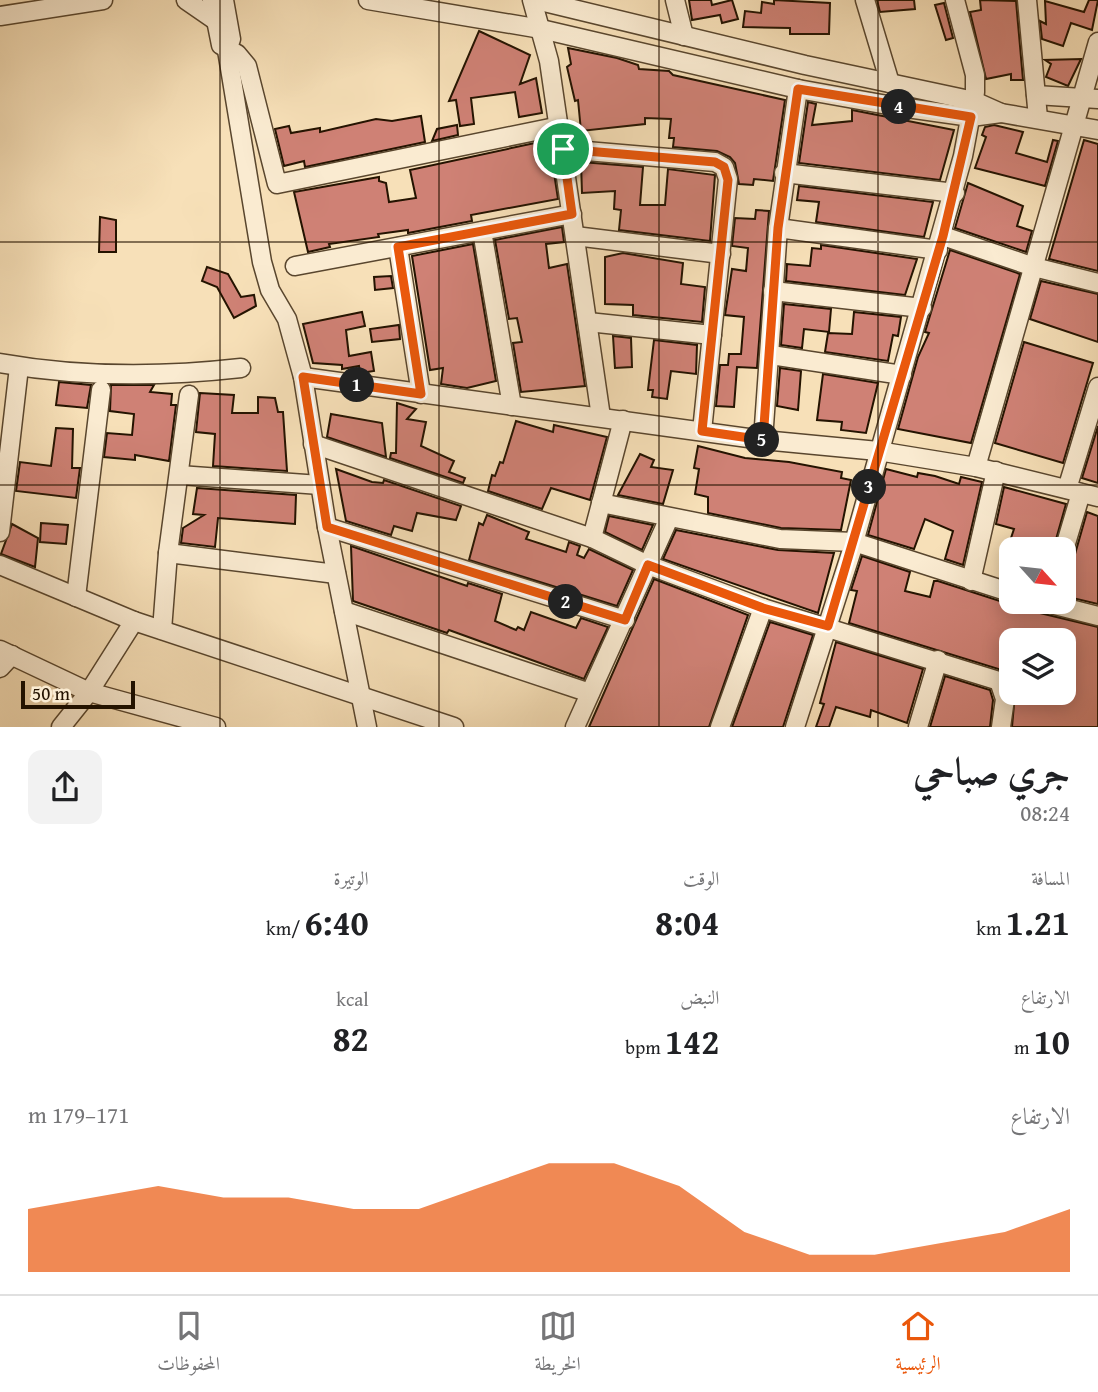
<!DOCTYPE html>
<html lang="ar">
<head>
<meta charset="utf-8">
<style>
	body { margin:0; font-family:"Gentium Book Plus",Amiri,serif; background:#f2f2f2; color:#202124; direction:rtl; height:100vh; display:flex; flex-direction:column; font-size:26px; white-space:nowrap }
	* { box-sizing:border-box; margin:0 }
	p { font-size:23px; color:#757577 }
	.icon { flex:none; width:38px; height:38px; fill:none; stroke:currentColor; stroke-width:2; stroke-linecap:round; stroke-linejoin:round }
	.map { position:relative; height:727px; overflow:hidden; direction:ltr }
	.details { display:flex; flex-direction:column; background:#fff; flex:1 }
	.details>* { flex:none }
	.needle { width:46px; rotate:117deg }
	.controls { position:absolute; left:999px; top:537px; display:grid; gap:14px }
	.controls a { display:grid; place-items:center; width:77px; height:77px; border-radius:14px; background:#fff; box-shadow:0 4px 18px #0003; font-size:35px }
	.scale { position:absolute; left:21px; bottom:18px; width:114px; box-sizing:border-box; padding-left:7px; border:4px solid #241300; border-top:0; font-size:19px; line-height:24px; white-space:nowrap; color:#241300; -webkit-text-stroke:5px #faebd1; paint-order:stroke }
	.pin { position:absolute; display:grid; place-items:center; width:60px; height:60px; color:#fff; margin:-30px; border:4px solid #fff; border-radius:50%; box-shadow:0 2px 7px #0007 }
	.km { position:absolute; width:35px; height:35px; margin:-18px; border-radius:50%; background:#222; color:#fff; font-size:19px; line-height:35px; text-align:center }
	.round { display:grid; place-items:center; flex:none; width:74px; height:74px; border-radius:14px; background:#f2f2f2 }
	.overview { display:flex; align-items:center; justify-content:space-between; height:119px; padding:0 28px }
	h1 { font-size:38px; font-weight:600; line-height:52px }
	.figures { display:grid; grid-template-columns:repeat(3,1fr); gap:10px; height:119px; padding:7px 28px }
	.figures div { display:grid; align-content:center }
	.figures b { font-size:35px; font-weight:600 }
	.figures small { font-size:19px; font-weight:400 }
	.figures p { font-size:19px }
	.chart { height:196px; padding:14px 28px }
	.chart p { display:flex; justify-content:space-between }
	.chart svg { width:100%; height:126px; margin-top:7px; fill:#ea580c; opacity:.7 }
	.tabs { display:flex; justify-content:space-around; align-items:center; height:98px; border-top:2px solid #e0e0e0; background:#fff; font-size:19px; color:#757577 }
	.tabs a { display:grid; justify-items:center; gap:4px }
	.tabs .current { color:#ea580c }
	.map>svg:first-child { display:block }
</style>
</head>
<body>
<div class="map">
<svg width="1098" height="727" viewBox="0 0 1098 727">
	<rect width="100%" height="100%" fill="#f7e0b8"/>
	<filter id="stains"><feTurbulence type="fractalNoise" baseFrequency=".00286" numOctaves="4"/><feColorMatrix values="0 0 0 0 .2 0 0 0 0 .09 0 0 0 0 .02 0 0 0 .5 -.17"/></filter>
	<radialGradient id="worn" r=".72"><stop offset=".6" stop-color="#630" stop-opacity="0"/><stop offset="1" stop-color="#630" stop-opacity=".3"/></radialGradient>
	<g fill="#cf8175" stroke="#241300" stroke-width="2">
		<polygon points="689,0 711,0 712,5 732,0 738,19 722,23 720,15 692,20"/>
		<polygon points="774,0 830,3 829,34 790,34 790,28 743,27 745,11 761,13 762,2 774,4"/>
		<polygon points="877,0 914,0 915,9 880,12"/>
		<polygon points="980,0 1016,1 1023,80 1011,80 1011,74 986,79 970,12 981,10"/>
		<polygon points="1089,0 1098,0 1092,30 1071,23 1063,46 1042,39 1040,21 1046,24 1045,1 1084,12"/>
		<polygon points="944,3 953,38 946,40 935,5"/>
		<polygon points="479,31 530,55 520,84 536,78 542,113 519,117 515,92 471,98 474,124 460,126 456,100 449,101"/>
		<polygon points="568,48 617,58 638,65 639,69 669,71 673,75 785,100 773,181 754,179 753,185 739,184 735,163 730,157 717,151 673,147 674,138 669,138 671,119 645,118 645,124 581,131 578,100 575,101 567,67 571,64"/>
		<polygon points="1081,59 1068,86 1046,77 1051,64 1045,60"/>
		<polygon points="808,102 816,104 812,125 852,121 852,110 954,130 940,180 799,163"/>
		<polygon points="421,116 425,142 305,167 304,161 284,166 275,129 289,126 291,133 320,128 320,132 376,119 392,121"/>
		<polygon points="457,125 458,135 432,141 437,129"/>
		<polygon points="994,125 1023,132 1016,153 1047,162 1053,140 1058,141 1045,186 975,168 986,137 982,135 985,127"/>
		<polygon points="549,140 558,199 471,215 472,221 408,233 408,230 378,234 379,237 329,244 330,247 308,252 294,192 379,177 379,181 386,183 389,202 416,198 410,170"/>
		<polygon points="1084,140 1098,144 1098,271 1049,259"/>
		<polygon points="581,162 643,167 640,205 665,205 668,169 715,175 710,241 619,230 621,210 614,209 615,191 582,193"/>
		<polygon points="968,183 1023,206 1017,226 1032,231 1026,252 955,228"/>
		<polygon points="799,186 933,202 924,237 816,222 819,202 797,200"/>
		<polygon points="756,210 769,211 757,368 737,367 734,407 716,406 720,365 728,365 729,354 741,354 744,317 725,315 732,269 746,271 748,248 732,246 735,218 755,219"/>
		<polygon points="100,217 116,220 116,252 99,252"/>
		<polygon points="562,227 564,242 546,244 549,268 567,264 585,386 521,392 513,343 522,342 517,318 509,319 495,240"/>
		<polygon points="473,244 496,381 467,388 441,384 443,368 430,370 412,256"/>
		<polygon points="821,245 917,259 905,295 786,281 787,264 810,266 812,248 821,249"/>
		<polygon points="950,250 1020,274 971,443 898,429 918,357 929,333 925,332"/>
		<polygon points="623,253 683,263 681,284 705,287 702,322 633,315 633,305 605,304 605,257"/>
		<polygon points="207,267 228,274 241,297 254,295 256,306 234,318 217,287 202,281"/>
		<polygon points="391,276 393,288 375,290 374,277"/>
		<polygon points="1041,281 1098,294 1098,342 1030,319"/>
		<polygon points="784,304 831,309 829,332 804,329 802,348 781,345"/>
		<polygon points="362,312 365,326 346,330 349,356 371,352 374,371 360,373 359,366 342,369 342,365 313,363 303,324"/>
		<polygon points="854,312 901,317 898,336 893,335 888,361 825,352 828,333 852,334"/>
		<polygon points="399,325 400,339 372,342 370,329"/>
		<polygon points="613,336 631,338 632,367 615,368"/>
		<polygon points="654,340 697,345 696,374 671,371 667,399 652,397 653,390 648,390"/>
		<polygon points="1024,342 1093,363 1063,463 995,443"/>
		<polygon points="780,368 801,371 798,410 777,406"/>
		<polygon points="823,374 878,383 866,433 841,430 842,422 817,420"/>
		<polygon points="59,382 91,385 87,408 56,405"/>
		<polygon points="111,385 154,385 150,392 172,394 171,405 176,405 169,461 135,455 135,460 104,457 107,433 132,435 134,414 110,411"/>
		<polygon points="200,393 234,395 232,413 258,413 258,397 275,398 278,412 283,412 287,471 213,466 215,434 196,432"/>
		<polygon points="397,403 416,409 407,419 426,422 421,446 454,461 449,472 465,478 463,483 390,458 391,453 396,453"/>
		<polygon points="331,414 382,423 386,457 327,437"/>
		<polygon points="516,421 553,432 554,425 607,437 590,500 551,488 542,509 488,491 492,475 495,476 500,462 503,463"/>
		<polygon points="1098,426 1098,483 1082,478"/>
		<polygon points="56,428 73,429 72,468 80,468 76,498 16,491 20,462 51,466"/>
		<polygon points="698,446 745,458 789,462 842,472 841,478 851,480 841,530 781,528 708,513 708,497 695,494 699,469 694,468"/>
		<polygon points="640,454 654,460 651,467 673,470 663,504 618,495"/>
		<polygon points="336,469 372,482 383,483 384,480 461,506 456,520 417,513 412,531 394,526 391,535 346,521"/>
		<polygon points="886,469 917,477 918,473 935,476 959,484 961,477 982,482 963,565 945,559 953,531 925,519 914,549 868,535"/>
		<polygon points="1004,487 1066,504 1053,550 1007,550 1014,529 996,524"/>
		<polygon points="197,488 296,495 295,524 218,518 215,547 181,543 183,528 204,515 193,514"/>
		<polygon points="1087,512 1098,516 1098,604 1064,596 1064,561 1075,554"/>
		<polygon points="487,515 529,532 526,539 566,552 569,542 580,546 577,555 584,558 589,549 633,570 617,606 469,560 479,523 483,525"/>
		<polygon points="609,516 653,525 642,550 605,532"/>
		<polygon points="41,523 68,525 66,544 40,542"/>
		<polygon points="12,524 38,538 35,567 1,554"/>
		<polygon points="676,530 778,550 834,553 818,613 663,559"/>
		<polygon points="351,546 467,586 468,583 502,594 495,621 516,630 518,627 524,630 531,612 576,628 581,618 608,627 584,679 449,630 447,633 353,601"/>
		<polygon points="862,556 910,572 905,591 930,597 934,581 938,581 1009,604 1018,602 1040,613 1098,627 1098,727 1012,727 1015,693 1064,693 1064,640 1027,640 1009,636 1003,666 1012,667 1012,683 1002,670 849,623 857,591 851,590"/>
		<polygon points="654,579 748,615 709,727 589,727"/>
		<polygon points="770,622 813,635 783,727 732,727"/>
		<polygon points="836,642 923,669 907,723 871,710 870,717 836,707 829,727 816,727 824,704 820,703"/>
		<polygon points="945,676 990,690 993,700 990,727 930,727"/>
	</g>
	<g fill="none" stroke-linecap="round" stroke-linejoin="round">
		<defs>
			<g id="minor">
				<polyline points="186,0 215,20"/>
				<polyline points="212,0 221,45 237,54 247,66 277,184 560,126"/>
				<polyline points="224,0 231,39 227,50 262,262 270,290 287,319 303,377 327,527 367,727"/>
				<polyline points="368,0 541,29 798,89 893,106 971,117 1001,113"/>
				<polyline points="532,0 549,61 601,417"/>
				<polyline points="536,0 805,65 974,101 1001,113 1098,130"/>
				<polyline points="675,0 684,36"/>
				<polyline points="865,0 890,83"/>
				<polyline points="1027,0 1038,118"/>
				<polyline points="0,16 103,0"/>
				<polyline points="1036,95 1098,99"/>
				<polyline points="563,149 715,162 724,167 728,179 702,431"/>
				<polyline points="784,173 955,193"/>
				<polyline points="778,228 938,250"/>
				<polyline points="482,231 512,406"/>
				<polyline points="575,236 721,254"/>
				<polyline points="943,236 1034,267 1098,283"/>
				<polyline points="398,247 421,394"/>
				<polyline points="295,266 572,214"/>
				<polyline points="773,291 922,308"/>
				<polyline points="588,322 712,335"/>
				<polyline points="771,355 902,375"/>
				<path d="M0,363C79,377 161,377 241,368"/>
				<polyline points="303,377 763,440 878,451 976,467 1098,497"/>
				<polyline points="763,440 778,228 798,89"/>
				<polyline points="313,444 592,538 648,565 763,608 999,681 1005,699 1001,727"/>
				<polyline points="976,467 1098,42"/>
				<polyline points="179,475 320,485"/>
				<polyline points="1067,489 1098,387"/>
				<polyline points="601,503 780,539 854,542 1012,593"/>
				<polyline points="327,527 625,620"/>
				<polyline points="0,532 19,367"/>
				<polyline points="592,538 623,420"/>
				<polyline points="1064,550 1081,493"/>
				<polyline points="168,553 336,574"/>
				<polyline points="0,565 134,621"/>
				<polyline points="971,581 996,471"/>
				<polyline points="76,597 101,390"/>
				<polyline points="1043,602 1098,616"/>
				<polyline points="344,611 590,693"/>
				<polyline points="162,630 168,553 189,395"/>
				<polyline points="0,650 89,692 216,727"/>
				<polyline points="0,668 12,655"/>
				<polyline points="61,727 89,692 134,621 454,727"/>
				<polyline points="575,727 669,518"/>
				<polyline points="720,727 763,608"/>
				<polyline points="795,727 851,553 963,156 975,92 975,75 955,0"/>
				<polyline points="918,727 938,660"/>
			</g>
		</defs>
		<use href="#minor" stroke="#59462e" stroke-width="21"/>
		<use href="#minor" stroke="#faebd1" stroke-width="18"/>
	</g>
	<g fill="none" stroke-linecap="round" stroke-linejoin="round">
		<defs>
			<polygon id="route" points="798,89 971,117 943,236 828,626 763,608 648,565 625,620 327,527 303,377 421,394 398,247 572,214 563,149 715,162 724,167 728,180 702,431 763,440 778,228"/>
		</defs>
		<use href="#route" stroke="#fff" stroke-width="14"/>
		<use href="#route" stroke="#ea580c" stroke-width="9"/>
	</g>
	<path fill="none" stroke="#241300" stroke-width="2" stroke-opacity="0.55" d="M220,0V727M439,0V727M659,0V727M878,0V727M0,242H1098M0,485H1098"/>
	<rect width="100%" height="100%" filter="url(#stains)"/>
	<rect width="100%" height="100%" fill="url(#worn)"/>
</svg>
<div class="controls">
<a><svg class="needle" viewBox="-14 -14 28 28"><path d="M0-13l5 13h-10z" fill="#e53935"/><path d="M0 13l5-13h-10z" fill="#757577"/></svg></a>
<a><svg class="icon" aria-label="layers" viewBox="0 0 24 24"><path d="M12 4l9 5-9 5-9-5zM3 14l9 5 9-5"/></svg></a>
</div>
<div class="scale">50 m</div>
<div class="pin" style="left:563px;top:149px;background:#1e9e55"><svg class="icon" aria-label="arrive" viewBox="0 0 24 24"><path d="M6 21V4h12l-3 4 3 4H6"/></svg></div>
<b class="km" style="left:357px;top:385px">1</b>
<b class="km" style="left:566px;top:602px">2</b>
<b class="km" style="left:869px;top:487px">3</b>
<b class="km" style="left:899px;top:107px">4</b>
<b class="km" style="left:762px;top:440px">5</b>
</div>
<section class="details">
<div class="overview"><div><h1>جري صباحي</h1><p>08:24</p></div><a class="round"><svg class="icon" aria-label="share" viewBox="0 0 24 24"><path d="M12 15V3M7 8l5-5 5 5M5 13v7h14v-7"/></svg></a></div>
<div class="figures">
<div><p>المسافة</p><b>1.21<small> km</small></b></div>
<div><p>الوقت</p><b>8:04</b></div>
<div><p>الوتيرة</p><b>6:40<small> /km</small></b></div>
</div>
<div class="figures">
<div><p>الارتفاع</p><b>10<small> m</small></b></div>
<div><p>النبض</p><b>142<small> bpm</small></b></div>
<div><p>kcal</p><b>82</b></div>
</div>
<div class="chart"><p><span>الارتفاع</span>171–179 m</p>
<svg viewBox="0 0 160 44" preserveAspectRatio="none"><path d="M0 44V22L10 18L20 14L30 18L40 18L50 22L60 22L70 14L80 6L90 6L100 14L110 30L120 38L130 38L140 34L150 30L160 22V44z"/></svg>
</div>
</section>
<nav class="tabs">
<a class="current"><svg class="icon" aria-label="home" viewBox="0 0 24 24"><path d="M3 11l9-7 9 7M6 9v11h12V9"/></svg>الرئيسية</a>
<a><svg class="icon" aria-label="map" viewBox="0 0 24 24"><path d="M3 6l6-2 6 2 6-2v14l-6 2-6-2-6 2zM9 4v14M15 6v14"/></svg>الخريطة</a>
<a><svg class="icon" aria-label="saved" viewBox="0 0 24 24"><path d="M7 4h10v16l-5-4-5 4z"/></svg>المحفوظات</a>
</nav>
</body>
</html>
